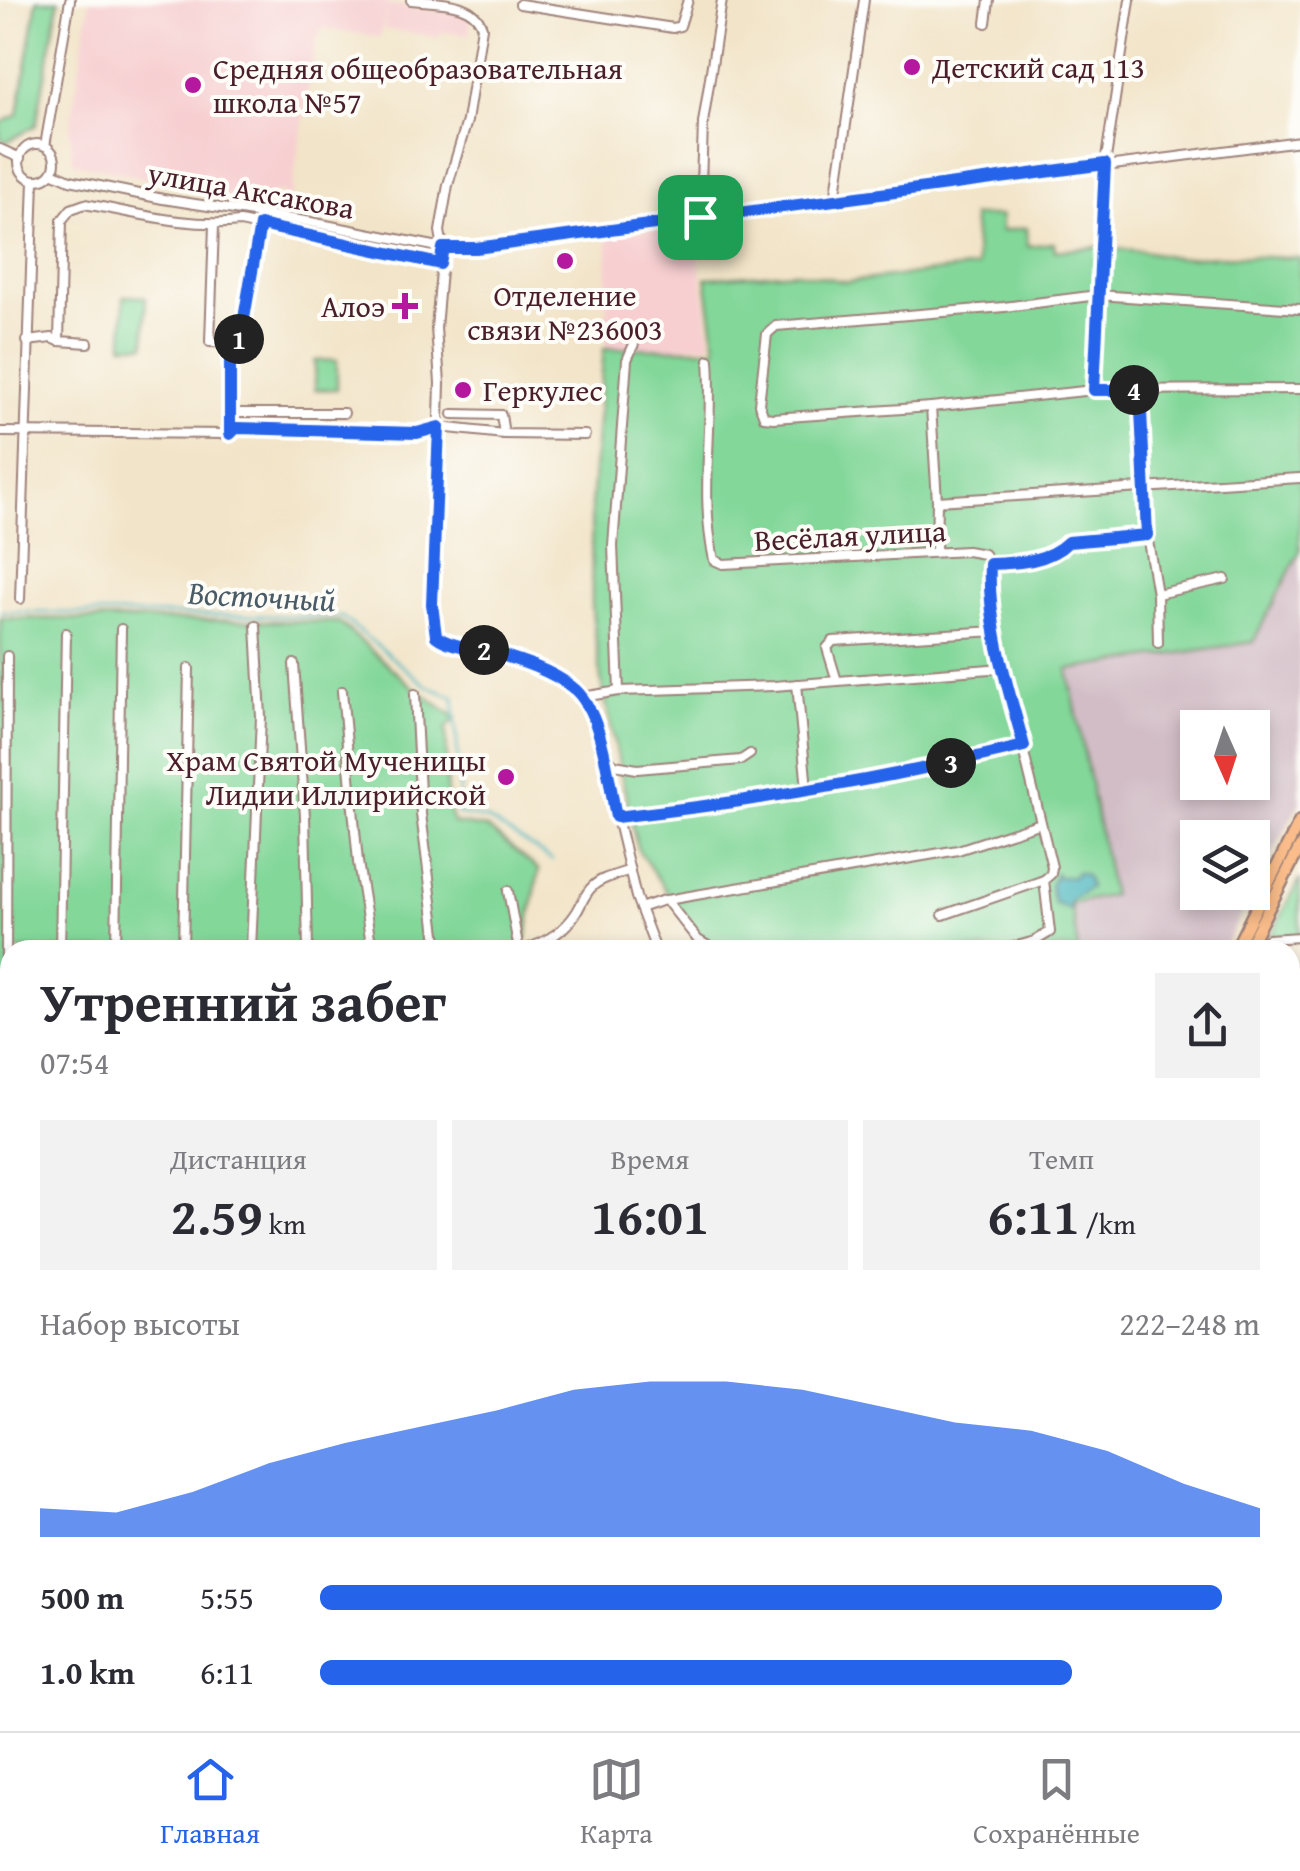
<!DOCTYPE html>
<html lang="ru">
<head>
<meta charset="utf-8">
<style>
	body { margin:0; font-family:"Gentium Book Plus",serif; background:#f2f2f3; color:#2b2b33; height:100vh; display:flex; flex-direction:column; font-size:38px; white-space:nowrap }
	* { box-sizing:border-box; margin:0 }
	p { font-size:32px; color:#7c7c81 }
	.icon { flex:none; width:55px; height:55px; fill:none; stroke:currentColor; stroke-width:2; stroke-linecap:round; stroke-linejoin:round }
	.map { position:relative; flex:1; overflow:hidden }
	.panel { position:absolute; left:0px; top:940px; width:1300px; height:792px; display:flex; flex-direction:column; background:#fff; border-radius:30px 30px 0 0; box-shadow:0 5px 15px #0003 }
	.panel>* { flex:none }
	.needle { width:65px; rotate:177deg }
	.fabs { position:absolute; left:1180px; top:710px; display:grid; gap:20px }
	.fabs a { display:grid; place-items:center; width:90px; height:90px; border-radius:0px; background:#fff; box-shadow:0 5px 15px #0003; font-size:50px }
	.pin { position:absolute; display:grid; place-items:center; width:85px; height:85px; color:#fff; margin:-42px; border-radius:20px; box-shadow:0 5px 15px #0006 }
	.km { position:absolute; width:50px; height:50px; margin:-25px; border-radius:50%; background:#222; color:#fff; font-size:28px; line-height:50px; text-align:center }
	.round { display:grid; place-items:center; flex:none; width:105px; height:105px; border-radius:0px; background:#f2f2f3 }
	.overview { display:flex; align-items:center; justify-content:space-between; height:170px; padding:0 40px }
	h1 { font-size:55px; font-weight:700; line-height:75px }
	.figures { display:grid; grid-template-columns:repeat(3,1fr); gap:15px; height:170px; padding:10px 40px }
	.figures div { display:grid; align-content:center; border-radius:0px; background:#f2f2f3; text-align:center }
	.figures b { font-size:50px; font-weight:700 }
	.figures small { font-size:28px; font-weight:400 }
	.figures p { font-size:28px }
	.chart { height:280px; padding:20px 40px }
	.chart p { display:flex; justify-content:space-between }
	.chart svg { width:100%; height:180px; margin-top:10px; fill:#2563eb; opacity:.7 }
	ul { padding:0 40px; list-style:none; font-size:32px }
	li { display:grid; grid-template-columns:160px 120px 1fr; align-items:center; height:75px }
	li i { height:25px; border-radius:12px; background:#2563eb }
	.tab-bar { display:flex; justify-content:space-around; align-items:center; height:140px; border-top:2px solid #e1e1e2; background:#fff; font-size:28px; color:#7c7c81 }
	.tab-bar a { display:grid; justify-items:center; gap:5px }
	.tab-bar .selected { color:#2563eb }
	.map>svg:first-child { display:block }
</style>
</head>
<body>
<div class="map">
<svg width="1300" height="1731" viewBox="0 0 1300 1731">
	<rect width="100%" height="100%" fill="#fdfcf7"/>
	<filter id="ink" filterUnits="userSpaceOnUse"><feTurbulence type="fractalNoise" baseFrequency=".01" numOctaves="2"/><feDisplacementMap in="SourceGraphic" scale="20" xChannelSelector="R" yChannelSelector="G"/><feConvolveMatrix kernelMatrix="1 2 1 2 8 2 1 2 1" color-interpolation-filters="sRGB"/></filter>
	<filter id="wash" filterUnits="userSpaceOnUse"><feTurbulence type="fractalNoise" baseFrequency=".0048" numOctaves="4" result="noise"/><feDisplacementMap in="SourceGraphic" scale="40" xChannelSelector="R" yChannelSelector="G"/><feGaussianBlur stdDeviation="2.25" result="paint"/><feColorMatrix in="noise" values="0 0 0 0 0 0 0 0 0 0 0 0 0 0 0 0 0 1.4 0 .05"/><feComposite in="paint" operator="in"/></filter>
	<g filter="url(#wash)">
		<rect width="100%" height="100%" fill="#f2e4c8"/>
		<g fill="#f7cfd1">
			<polygon points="90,0 386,0 386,4 471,15 469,35 449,32 439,33 438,37 384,29 385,13 380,37 324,28 316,39 289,210 282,207 284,193 274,192 271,206 73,162 70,131"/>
			<polygon points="694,224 711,344 606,353 608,235"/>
		</g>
		<path fill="#d2bdc6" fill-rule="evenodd" d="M1300,551V802L1253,891L1252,838H1198V892L1252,893L1223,950H1078L1070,904L1112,895L1067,669L1252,642ZM1198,728H1252V782H1198Z"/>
		<g fill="#82d799" stroke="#667b62" stroke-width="2.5">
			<polygon points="37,0 59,0 36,125 7,142 0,138 0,123 18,115"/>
			<polygon points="972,216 1001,216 1001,231 1027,228 1028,246 1054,243 1055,251 1096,247 1143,251 1179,258 1220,256 1300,258 1300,551 1253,642 1068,670 1112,895 1071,904 1078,950 702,950 694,932 637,848 601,680 592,610 591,506 604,348 716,349 706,278 797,272 847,282 977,267"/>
			<polygon points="124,296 146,297 145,345 123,345"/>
			<polygon points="337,360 337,389 315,390 315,361"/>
			<path d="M0,618L339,622L412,686L456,718L446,729C449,760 442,794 453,823L487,828L539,870L524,950H10V1722H359V1731H0Z"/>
			<polygon points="1300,879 1300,940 1270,937"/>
			<polygon points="1294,1184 1300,1228 1290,1283 1290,1185"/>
			<polygon points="1300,1367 1300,1731 1219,1731 1221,1723 1290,1722 1290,1375"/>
			<polygon points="438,1722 870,1723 864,1731 432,1731"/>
			<polygon points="887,1723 887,1722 1210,1723 1208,1731 881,1731"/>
		</g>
		<polygon fill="#46b5be" stroke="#486a74" stroke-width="2.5" points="1076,872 1086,875 1090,887 1070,901 1069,910 1054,903 1050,886 1056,873 1058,877 1073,877"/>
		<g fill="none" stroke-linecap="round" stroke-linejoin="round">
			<polyline stroke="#46b5be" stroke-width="2.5" points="0,612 342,617 427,686 454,697 460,790 458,814 487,819 552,860"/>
			<polyline stroke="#9e827a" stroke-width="20" points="1290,1371 1300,1364"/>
			<polyline stroke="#9e827a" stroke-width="52" points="1211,1731 1213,1722"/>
		</g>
	</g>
	<g filter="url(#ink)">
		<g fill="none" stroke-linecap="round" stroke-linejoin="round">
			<defs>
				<g id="minor">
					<path d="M411,0C435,3 474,0 482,27L467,121L448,185L440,231L443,248L436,328L440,383L433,628L445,643C483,649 559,663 583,697C587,703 590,711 593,718L636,897L656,950"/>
					<polyline points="520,4 673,28 680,26 688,0"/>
					<polyline points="986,23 989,0"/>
					<circle cx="37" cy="162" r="18"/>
					<polyline points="45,146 70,0"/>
					<polyline points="0,149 20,158"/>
					<polyline points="52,172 70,180 163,199 305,221 454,250 1300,141"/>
					<polyline points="835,200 864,0"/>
					<polyline points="700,217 703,123 722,0"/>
					<polyline points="214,225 210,342 230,343 241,337 260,225"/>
					<polyline points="1300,309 1098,295 1004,307 776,326 767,334 759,404 764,417 773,418 931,407 1094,390 1300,389"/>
					<polyline points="27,341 52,338 59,341"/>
					<path d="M88,343L59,341L62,220L71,209L85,204C136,213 188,228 240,222L441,264"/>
					<path d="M709,360C714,427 699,493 714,560L723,564L967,551L984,554L990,564"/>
					<polyline points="1094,390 1105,165 1130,0"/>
					<polyline points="1140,390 1147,535 1157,594 1158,643"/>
					<polyline points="931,407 937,501 936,551"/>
					<polyline points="230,413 344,413"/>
					<polyline points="453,414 501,415 504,434"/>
					<polyline points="0,432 229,434 237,428 244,428 417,433 439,427 504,434 585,435"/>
					<polyline points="229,433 230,343"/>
					<polyline points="937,501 1300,478"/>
					<polyline points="990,564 989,584 1003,668 1052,867 1051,874 1044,880 1050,932 1035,941 1003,950"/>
					<path d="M990,564C1017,563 1048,562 1068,542L1147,535"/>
					<polyline points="1157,594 1225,579"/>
					<polyline points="20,599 34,180"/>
					<polyline points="294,664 305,816 308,950"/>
					<polyline points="837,681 827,648 833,641 996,631"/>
					<polyline points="797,684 807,789"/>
					<polyline points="342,691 358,862 372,950"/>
					<polyline points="619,691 613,546 627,360 634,344"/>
					<polyline points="415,694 421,814 438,950"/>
					<polyline points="582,697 619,691 774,686 1003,668"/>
					<polyline points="603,754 615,765 637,769 741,760 750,754"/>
					<path d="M616,817C753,802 891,779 1024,745"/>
					<polyline points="508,891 519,950"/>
					<polyline points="666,900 698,940 715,950"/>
					<polyline points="640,908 661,901 958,850 1041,823"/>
					<polyline points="943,915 1044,880"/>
					<polyline points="1268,939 1300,937"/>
					<polyline points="60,950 66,633"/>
					<polyline points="116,950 121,629"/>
					<polyline points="183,950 189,668"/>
					<polyline points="251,950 261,717 256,626"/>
					<path d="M524,950C544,943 564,932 576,913C582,904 584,894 593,886C602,877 618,875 630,870"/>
					<polyline points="6,971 7,656"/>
					<polyline points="0,1041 10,1041"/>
					<polyline points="0,1187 10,1188"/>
					<polyline points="0,1658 10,1523"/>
					<polyline points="477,1722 488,1731"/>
					<polyline points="738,1722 751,1731"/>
					<polyline points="50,1731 51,1722"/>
					<polyline points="130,1731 131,1722"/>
					<polyline points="185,1731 185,1722"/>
					<polyline points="236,1731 237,1722"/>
					<polyline points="292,1731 293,1722"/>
					<polyline points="389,1731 389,1722"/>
					<polyline points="434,1731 440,1722"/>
					<polyline points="640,1731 648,1722"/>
					<polyline points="868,1731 874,1722"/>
				</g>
				<g id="major">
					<polyline points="1235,950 1300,821"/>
					<polyline points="1247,950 1300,847"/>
					<polyline points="1290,1146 1300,1152"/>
					<polyline points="1290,1161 1300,1167"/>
				</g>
			</defs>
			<use href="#minor" stroke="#9e827a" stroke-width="12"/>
			<use href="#major" stroke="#9e827a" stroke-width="15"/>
			<use href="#minor" stroke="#fff" stroke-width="8"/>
			<use href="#major" stroke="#f9bc8a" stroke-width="10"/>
		</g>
	</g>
	<g fill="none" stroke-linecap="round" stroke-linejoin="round" filter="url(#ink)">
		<defs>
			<path id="route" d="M1105,164L1094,390H1140L1147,535L1068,542C1048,562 1017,563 990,564C987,625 1008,687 1024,746C891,778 753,802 616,817C609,782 602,709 572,687C550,670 521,661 495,653C475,647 452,648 436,636L432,604L439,427L417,433L236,428L230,434V343L241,336L260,225L440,264L443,248H476Z"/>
		</defs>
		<use href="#route" stroke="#fff" stroke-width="20"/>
		<use href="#route" stroke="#2563eb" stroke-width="12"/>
	</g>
	<g fill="#b5179e" stroke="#fdfcf7" stroke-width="4">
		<circle cx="912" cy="67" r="10"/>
		<circle cx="193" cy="85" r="10"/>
		<circle cx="565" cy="261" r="10"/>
		<path d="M400 291h10v10h10v10h-10v10h-10v-10h-10v-10h10z"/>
		<circle cx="463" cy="390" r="10"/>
		<circle cx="506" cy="777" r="10"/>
	</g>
	<g text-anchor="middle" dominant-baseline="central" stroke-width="8" stroke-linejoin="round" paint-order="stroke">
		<g font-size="30" fill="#4a1f2b" stroke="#fdfcf7" text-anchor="start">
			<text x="932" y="67">Детский сад 113</text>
			<text x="213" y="68">Средняя общеобразовательная<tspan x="213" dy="34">школа №57</tspan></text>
			<text x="565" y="295" text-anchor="middle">Отделение<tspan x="565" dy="34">связи №236003</tspan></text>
			<text x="385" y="306" text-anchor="end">Алоэ</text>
			<text x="483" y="390">Геркулес</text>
			<text x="486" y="760" text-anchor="end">Храм Святой Мученицы<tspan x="486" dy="34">Лидии Иллирийской</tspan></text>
		</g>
		<g font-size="30" fill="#4a1f2b" stroke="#fdfcf7">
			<text transform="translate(251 190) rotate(10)">улица Аксакова</text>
			<text transform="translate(850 535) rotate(-3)">Весёлая улица</text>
		</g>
		<g font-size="32" font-style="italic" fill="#485b66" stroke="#fdfcf7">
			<text transform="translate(262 596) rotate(3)">Восточный</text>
		</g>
	</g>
</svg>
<div class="fabs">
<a><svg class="needle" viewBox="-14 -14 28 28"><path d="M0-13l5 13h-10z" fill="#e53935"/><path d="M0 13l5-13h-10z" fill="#7c7c81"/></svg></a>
<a><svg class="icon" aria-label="layers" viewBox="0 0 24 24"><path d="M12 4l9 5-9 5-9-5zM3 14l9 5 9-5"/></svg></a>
</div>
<div class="pin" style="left:700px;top:217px;background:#1e9e55"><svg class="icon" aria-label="arrive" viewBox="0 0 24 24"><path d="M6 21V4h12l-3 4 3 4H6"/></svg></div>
<b class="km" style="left:239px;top:339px">1</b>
<b class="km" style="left:484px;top:650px">2</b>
<b class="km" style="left:951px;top:763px">3</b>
<b class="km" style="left:1134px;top:390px">4</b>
<section class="panel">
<div class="overview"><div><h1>Утренний забег</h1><p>07:54</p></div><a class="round"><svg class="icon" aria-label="share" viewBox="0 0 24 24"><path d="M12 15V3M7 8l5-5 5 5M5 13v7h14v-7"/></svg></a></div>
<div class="figures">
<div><p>Дистанция</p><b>2.59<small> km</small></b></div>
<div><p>Время</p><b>16:01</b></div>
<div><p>Темп</p><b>6:11<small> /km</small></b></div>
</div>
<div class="chart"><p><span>Набор высоты</span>222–248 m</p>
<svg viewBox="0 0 160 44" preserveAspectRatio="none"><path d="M0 44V37L10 38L20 33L30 26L40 21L50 17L60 13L70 8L80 6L90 6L100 8L110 12L120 16L130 18L140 23L150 31L160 37V44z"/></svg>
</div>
<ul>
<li><b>500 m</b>5:55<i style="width:96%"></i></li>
<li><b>1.0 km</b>6:11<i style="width:80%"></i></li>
</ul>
</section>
</div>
<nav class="tab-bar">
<a class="selected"><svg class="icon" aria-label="home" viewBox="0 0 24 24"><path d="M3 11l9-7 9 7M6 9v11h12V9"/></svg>Главная</a>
<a><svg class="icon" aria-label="map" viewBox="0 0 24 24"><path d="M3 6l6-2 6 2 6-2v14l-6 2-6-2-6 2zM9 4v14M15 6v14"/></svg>Карта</a>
<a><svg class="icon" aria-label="saved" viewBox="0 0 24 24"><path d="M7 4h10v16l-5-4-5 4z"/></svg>Сохранённые</a>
</nav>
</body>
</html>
